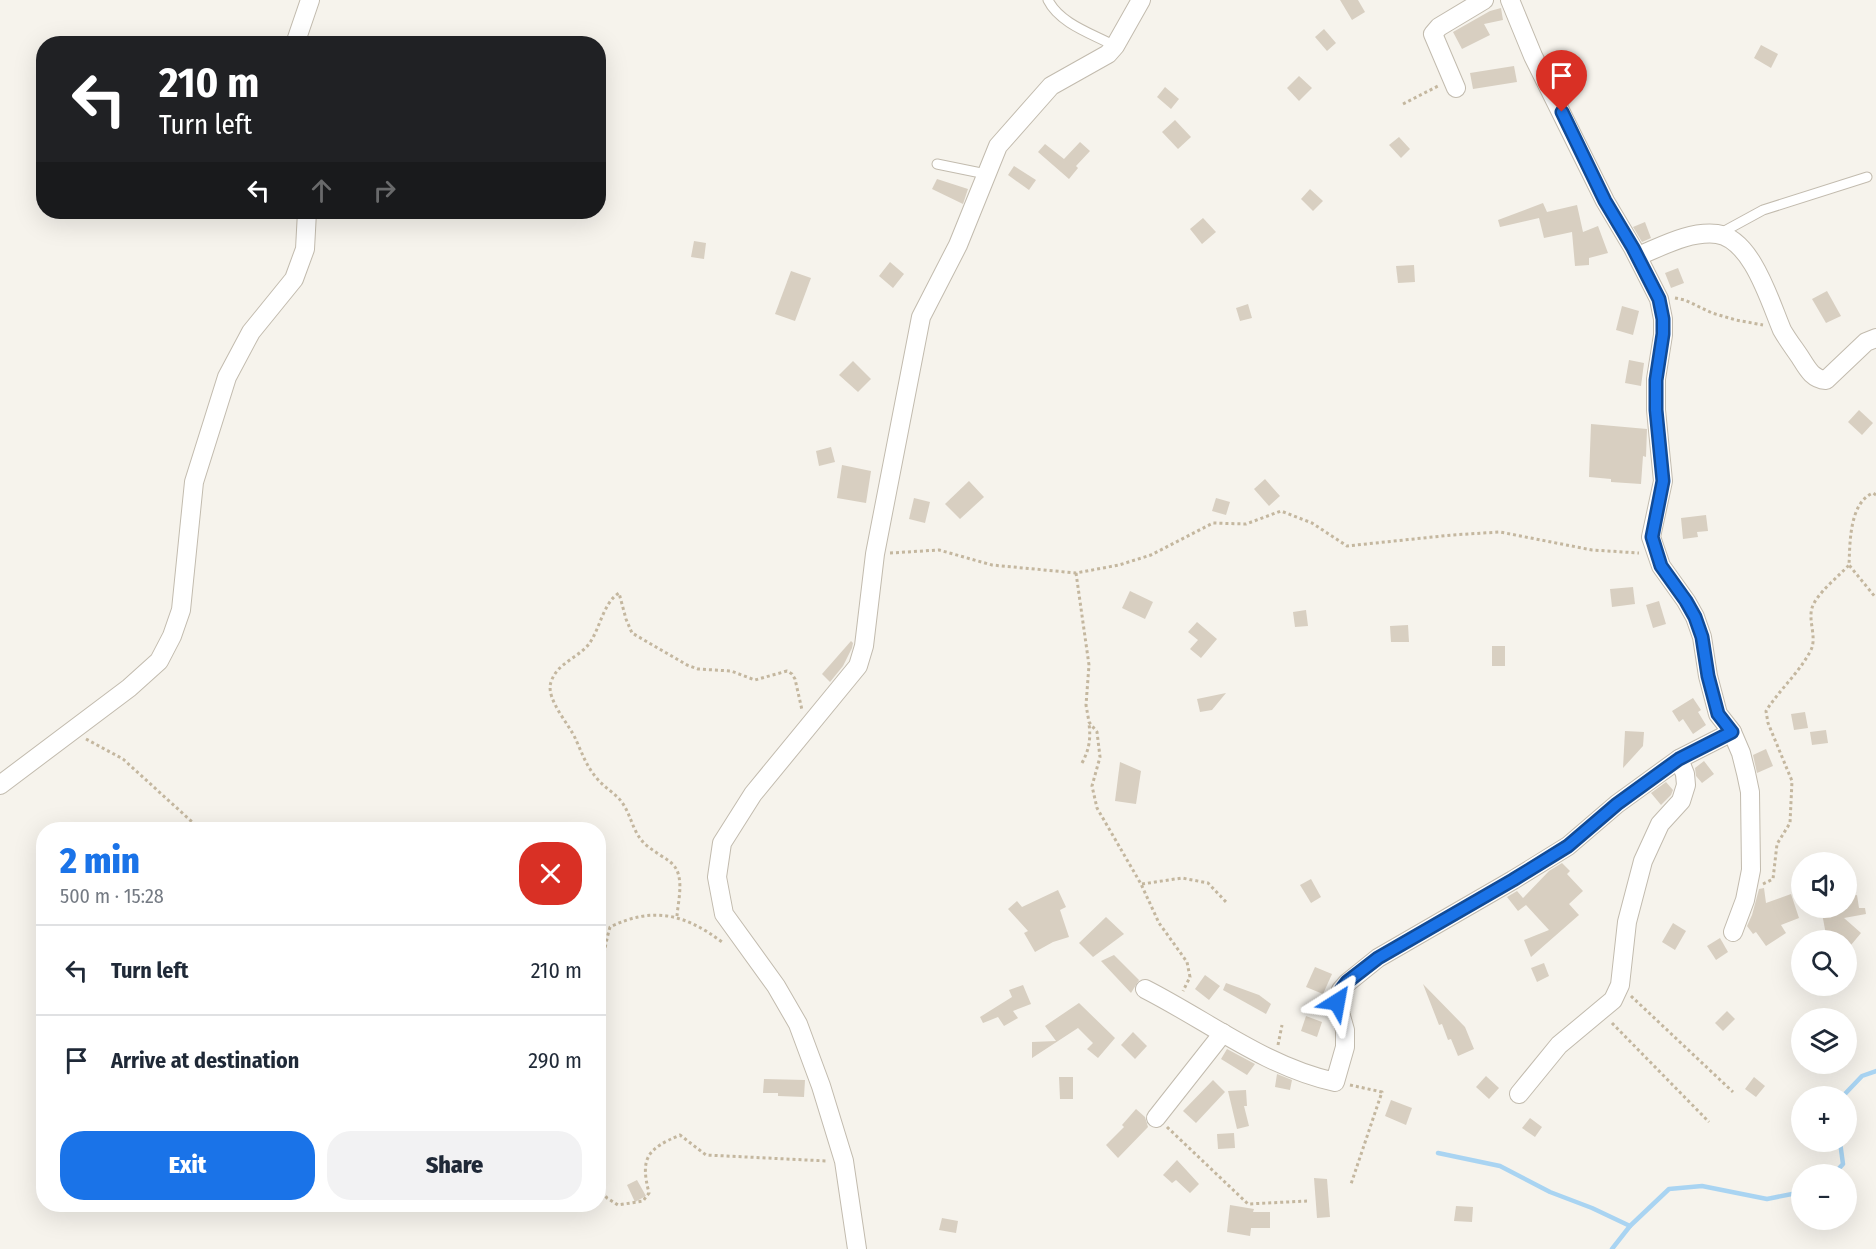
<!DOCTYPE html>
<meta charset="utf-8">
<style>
:root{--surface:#fff;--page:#f2f2f3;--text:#1f2937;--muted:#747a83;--line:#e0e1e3;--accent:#1a73e8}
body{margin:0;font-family:"Fira Sans Condensed",sans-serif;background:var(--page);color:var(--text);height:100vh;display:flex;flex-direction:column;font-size:22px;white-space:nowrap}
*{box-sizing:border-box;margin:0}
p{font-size:20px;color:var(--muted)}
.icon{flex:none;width:33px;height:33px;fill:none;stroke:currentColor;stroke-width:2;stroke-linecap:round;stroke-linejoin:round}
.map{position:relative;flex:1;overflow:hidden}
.sheet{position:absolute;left:36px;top:822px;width:570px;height:390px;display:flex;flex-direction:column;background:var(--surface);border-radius:24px;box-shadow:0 6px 24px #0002}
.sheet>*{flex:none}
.hud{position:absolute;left:36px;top:36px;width:570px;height:183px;border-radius:24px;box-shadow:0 6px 24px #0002;background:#202124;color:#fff;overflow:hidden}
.buttons{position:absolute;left:1791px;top:852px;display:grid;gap:12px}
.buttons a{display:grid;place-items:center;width:66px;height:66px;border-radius:50%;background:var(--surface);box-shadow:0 6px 24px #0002;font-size:30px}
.pin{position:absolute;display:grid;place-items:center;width:51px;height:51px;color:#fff;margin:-62px -26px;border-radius:50% 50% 50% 0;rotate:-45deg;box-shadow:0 0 6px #0007}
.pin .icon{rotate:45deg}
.me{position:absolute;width:66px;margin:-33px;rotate:34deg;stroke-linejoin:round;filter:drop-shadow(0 0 4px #0008)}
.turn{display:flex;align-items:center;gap:21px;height:126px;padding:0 24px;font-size:27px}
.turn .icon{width:78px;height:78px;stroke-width:2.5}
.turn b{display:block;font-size:42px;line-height:51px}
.lanes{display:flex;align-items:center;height:57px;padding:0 24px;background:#0003;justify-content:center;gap:30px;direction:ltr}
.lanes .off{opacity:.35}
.round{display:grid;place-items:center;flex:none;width:63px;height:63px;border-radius:24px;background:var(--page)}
.headline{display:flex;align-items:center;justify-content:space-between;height:102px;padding:0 24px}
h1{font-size:36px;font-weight:800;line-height:45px;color:var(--accent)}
.primary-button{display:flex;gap:12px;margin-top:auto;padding:12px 24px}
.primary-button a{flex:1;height:69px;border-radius:24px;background:var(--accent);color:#fff;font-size:24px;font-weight:800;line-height:69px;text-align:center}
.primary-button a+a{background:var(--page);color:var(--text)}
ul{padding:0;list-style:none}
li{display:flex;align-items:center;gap:18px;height:90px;padding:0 24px;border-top:2px solid var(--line)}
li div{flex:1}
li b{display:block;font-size:22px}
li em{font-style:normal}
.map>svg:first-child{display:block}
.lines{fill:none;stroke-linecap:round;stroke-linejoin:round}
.stream{stroke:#a9d4f2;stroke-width:4.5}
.building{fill:#d8cfc1}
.lane-casing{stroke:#c2bbae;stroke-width:11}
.street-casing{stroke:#c2bbae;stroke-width:20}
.path{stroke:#c4b79f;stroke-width:3;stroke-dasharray:3 3;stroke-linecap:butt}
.lane{stroke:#fff;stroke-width:9}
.street{stroke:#fff;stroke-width:18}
.route-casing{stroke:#114b97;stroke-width:15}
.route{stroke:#1a73e8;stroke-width:10}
</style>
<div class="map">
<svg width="1876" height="1249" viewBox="0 0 1876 1249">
<rect width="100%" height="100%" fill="#f6f3ec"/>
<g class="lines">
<g class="stream">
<path d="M 1843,1096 L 1862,1076 L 1876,1071"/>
<path d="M 1438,1153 L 1500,1166 L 1550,1192 L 1592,1208 L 1630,1226"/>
<path d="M 1834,1174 L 1843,1164 L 1840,1142"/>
<path d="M 1612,1249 L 1630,1226 L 1669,1189 L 1702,1186 L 1767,1199 L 1802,1192"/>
</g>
</g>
<g class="building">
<path d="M 1340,0 L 1358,0 L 1365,12 L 1352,20 Z"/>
<path d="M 1501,8 L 1503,20 L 1484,24 L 1490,35 L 1462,49 L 1453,32 L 1490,11 Z"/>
<path d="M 1324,29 L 1336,43 L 1327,51 L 1315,37 Z"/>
<path d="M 1761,45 L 1778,54 L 1771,68 L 1754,58 Z"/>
<path d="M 1514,66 L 1517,82 L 1473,89 L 1470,73 Z"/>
<path d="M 1299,76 L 1312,88 L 1299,101 L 1287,88 Z"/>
<path d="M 1165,87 L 1179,99 L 1171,109 L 1157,97 Z"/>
<path d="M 1175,120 L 1191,137 L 1178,149 L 1162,132 Z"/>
<path d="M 1399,137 L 1410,149 L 1401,158 L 1389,145 Z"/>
<path d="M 1080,142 L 1090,151 L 1076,166 L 1078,168 L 1069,179 L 1038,152 L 1045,144 L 1064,159 Z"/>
<path d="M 1014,166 L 1036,180 L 1029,190 L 1008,175 Z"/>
<path d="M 937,179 L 968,189 L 963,204 L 932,189 Z"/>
<path d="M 1310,189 L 1323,201 L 1313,211 L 1301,199 Z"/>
<path d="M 1543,203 L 1547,212 L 1577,205 L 1583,232 L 1598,226 L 1608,253 L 1589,258 L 1589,265 L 1575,266 L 1572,232 L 1544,238 L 1539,218 L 1500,227 L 1498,220 Z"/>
<path d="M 1203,218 L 1216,232 L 1202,244 L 1190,229 Z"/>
<path d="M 1645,222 L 1651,238 L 1642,242 L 1633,227 Z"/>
<path d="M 694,241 L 706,243 L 704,259 L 691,257 Z"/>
<path d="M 890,262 L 904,274 L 893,288 L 879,276 Z"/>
<path d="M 1414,265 L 1415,282 L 1398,283 L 1396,266 Z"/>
<path d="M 1678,268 L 1684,283 L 1671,288 L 1665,273 Z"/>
<path d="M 791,271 L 811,278 L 795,321 L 775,314 Z"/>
<path d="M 1827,291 L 1841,316 L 1826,323 L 1812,299 Z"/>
<path d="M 1248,304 L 1252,318 L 1240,321 L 1236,308 Z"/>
<path d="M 1622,306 L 1639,311 L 1633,335 L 1616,330 Z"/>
<path d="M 1629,360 L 1644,363 L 1641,386 L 1625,383 Z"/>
<path d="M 853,361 L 871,379 L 858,392 L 839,375 Z"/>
<path d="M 1859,410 L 1873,423 L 1862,435 L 1848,422 Z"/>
<path d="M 1591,424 L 1647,429 L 1646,457 L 1643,456 L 1641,484 L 1611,482 L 1611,479 L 1589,477 Z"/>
<path d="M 831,447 L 835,462 L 819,466 L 816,451 Z"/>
<path d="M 842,465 L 871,471 L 866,503 L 837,498 Z"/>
<path d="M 1265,479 L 1280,496 L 1269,506 L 1254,489 Z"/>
<path d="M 969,481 L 984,497 L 960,519 L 945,504 Z"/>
<path d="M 914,498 L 930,502 L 925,523 L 909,519 Z"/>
<path d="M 1216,498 L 1230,502 L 1226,515 L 1212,511 Z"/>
<path d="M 1706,515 L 1708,531 L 1697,532 L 1698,537 L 1683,539 L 1681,518 Z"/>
<path d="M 1633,587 L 1635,604 L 1612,607 L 1610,589 Z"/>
<path d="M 1130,591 L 1153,602 L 1145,619 L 1122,608 Z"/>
<path d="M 1659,601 L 1666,624 L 1653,628 L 1646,605 Z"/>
<path d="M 1306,610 L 1308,626 L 1295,627 L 1293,612 Z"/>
<path d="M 1197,622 L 1217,639 L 1201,658 L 1190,649 L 1198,640 L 1188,632 Z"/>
<path d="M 1408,625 L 1409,642 L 1391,642 L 1390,626 Z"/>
<path d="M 851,641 L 853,643 L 852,648 L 843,666 L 830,682 L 822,674 Z"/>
<rect x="1492" y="646" width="13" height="20"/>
<path d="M 1226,693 L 1212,710 L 1200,712 L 1197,699 Z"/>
<path d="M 1693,698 L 1701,710 L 1698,712 L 1706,725 L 1693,734 L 1683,719 L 1679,722 L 1672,711 Z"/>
<path d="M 1805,712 L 1808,728 L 1794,730 L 1791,714 Z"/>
<path d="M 1826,730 L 1828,743 L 1812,745 L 1810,732 Z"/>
<path d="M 1625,731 L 1644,732 L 1643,746 L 1623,768 Z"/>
<path d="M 1766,749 L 1773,766 L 1757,773 L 1753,755 Z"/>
<path d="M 1704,761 L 1714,774 L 1702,783 L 1696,776 L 1695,768 Z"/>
<path d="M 1120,762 L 1141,771 L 1136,804 L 1115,801 Z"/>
<path d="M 1666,782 L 1673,790 L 1671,795 L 1661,805 L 1651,793 Z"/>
<path d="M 1562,863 L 1570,871 L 1567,874 L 1583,891 L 1569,904 L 1579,915 L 1531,957 L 1524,940 L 1549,930 L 1526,905 L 1518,911 L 1507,897 L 1517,891 L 1523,898 L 1549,871 Z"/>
<path d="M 1311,879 L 1321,897 L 1311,903 L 1300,885 Z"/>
<path d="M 1764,888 L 1766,903 L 1791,894 L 1799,918 L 1781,925 L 1786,933 L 1766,946 L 1756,932 L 1753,934 L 1747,926 L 1752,915 L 1759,889 Z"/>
<path d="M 1058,890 L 1066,907 L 1060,910 L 1069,937 L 1053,942 L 1035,952 L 1024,933 L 1028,931 L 1008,909 L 1017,901 L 1022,907 Z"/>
<path d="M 1857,895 L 1859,908 L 1865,908 L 1866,914 L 1844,918 L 1861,933 L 1851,945 L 1837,933 L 1830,940 L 1827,940 L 1821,908 L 1846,908 L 1846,897 Z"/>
<path d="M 1106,917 L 1124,934 L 1093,957 L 1079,943 Z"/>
<path d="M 1673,923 L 1686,931 L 1675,950 L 1662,942 Z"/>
<path d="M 1720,938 L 1728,952 L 1716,960 L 1707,946 Z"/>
<path d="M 1114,955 L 1139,980 L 1131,993 L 1101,961 Z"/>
<path d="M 1544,963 L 1549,976 L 1537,982 L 1531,968 Z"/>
<path d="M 1315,967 L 1332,974 L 1323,994 L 1306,987 Z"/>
<path d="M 1205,975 L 1220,986 L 1209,1000 L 1195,989 Z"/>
<path d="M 1226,983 L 1259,995 L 1271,1004 L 1266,1014 L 1223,990 Z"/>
<path d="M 1423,984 L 1465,1027 L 1474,1049 L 1458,1056 L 1451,1039 L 1448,1040 L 1442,1024 L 1439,1025 Z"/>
<path d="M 1023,985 L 1031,1004 L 1013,1011 L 1018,1018 L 1004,1026 L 998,1017 L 983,1023 L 980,1017 L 1012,997 L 1009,990 Z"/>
<path d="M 1079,1003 L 1115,1038 L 1098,1058 L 1087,1049 L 1093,1043 L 1078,1028 L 1032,1058 L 1032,1042 L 1056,1041 L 1045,1026 Z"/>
<path d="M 1727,1011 L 1735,1019 L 1723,1031 L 1715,1023 Z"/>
<path d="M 1306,1016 L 1322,1022 L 1317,1037 L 1301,1031 Z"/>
<path d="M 1133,1032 L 1147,1046 L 1135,1059 L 1121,1045 Z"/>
<path d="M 1227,1049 L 1255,1064 L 1247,1075 L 1221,1059 Z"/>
<path d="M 1277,1074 L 1292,1080 L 1290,1090 L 1275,1087 Z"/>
<path d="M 1486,1076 L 1499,1088 L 1489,1099 L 1476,1087 Z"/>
<path d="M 1059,1077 L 1073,1077 L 1073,1099 L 1060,1099 Z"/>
<path d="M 1754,1077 L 1765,1086 L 1756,1097 L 1745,1089 Z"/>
<path d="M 764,1079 L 805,1080 L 804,1097 L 778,1096 L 778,1093 L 763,1093 Z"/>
<path d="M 1213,1080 L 1225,1092 L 1196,1123 L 1183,1111 Z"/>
<path d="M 1246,1090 L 1247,1106 L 1244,1106 L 1249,1126 L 1237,1129 L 1228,1091 Z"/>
<path d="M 1391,1100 L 1412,1108 L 1406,1125 L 1385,1116 Z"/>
<path d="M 1136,1109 L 1145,1117 L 1148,1127 L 1118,1158 L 1106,1145 L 1124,1127 L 1122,1125 Z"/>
<path d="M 1530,1118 L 1542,1127 L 1535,1137 L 1522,1128 Z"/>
<path d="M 1234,1133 L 1235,1148 L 1218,1149 L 1217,1134 Z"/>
<path d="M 1177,1160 L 1199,1184 L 1190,1193 L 1176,1180 L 1172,1183 L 1163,1175 Z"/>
<path d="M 1314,1178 L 1327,1179 L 1330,1217 L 1317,1218 Z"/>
<path d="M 637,1180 L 646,1196 L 635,1202 L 627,1185 Z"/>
<path d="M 1230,1205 L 1254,1209 L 1253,1212 L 1270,1212 L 1270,1228 L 1251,1228 L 1250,1236 L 1227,1232 Z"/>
<path d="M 1456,1206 L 1473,1207 L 1472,1222 L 1454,1221 Z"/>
<path d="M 942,1218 L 958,1221 L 956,1233 L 939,1230 Z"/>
</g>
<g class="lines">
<g class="lane-casing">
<g id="lane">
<path d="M 1048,0 C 1060,24 1093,34 1115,46"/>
<path d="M 937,164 L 986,174"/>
<path d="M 1719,234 L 1763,210 L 1867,177"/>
</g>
</g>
<g class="street-casing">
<g id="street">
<path d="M 1510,0 L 1533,56 L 1605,201 L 1633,248 L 1659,299 L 1663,319 L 1663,335 L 1656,379 L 1656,410 L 1663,481 L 1651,537 L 1661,566 L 1686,601 L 1695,617 L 1702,637 L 1708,676 L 1718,714 L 1732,732 L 1741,753 L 1746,773 L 1750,792 L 1751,870 L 1745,900 L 1733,932"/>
<path d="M 295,44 L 310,0"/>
<path d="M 1456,88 L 1433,34 L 1439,27 L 1484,0"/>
<path d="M 1638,256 C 1663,246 1689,231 1717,234 C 1752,239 1770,302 1782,330 C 1787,339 1794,348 1800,357 C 1807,368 1812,379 1826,380 L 1866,342 L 1876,338"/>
<path d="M 0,785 L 129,688 L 159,661 L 172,636 L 181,610 L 194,482 L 227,377 L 251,332 L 294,279 L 305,249 L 307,212"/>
<path d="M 1145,989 C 1208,1021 1266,1067 1335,1082 L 1345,1047 L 1345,1030 L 1337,1002 L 1341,990 L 1347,983 L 1378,958 L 1513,880 L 1568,846 L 1617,804 L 1679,759 L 1732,732"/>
<path d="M 1519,1094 L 1559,1045 L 1613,1000 L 1620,985 L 1627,922 L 1643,861 L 1660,824 L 1681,801 L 1686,785 L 1685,774 L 1679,759"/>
<path d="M 1156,1118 L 1223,1033"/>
<path d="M 857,1249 L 844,1161 L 821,1086 L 798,1024 L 776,986 L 724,914 L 717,877 L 722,843 L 753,794 L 858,666 L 864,646 L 875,554 L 921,317 L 958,245 L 998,146 L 1051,86 L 1108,54 L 1115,46 L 1141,0"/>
</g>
</g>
<g class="path">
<path d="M 1403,104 L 1440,85"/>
<path d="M 1675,298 L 1685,300 L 1712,313 L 1736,320 L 1763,325"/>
<path d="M 1876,495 L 1873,493 C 1849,503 1850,544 1849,565 L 1876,598"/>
<path d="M 890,553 L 939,550 L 992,565 L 1076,573 L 1119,565 L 1151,555 L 1213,523 L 1246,524 L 1281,511 L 1312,523 L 1347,546 L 1452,535 L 1500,532 L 1592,550 L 1639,553"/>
<path d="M 1076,573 L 1089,665 L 1086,705 L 1089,722 L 1097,732 L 1100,757 L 1092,786 L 1097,808 L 1141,884 L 1159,923 L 1187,962 L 1190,977 L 1183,991"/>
<path d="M 86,739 L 123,759 L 201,830"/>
<path d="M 1082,763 C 1089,750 1091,739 1089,724"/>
<path d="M 1142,884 L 1182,878 L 1208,883 L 1227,903"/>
<path d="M 1763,884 L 1773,879 L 1777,844 L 1790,823 L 1792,781 L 1768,723 L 1766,711 C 1780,689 1799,673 1811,650 C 1817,637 1808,621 1812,608 C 1816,594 1839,576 1849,565"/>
<path d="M 677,916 C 678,902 684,880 675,867 C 671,860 651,851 643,842 C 632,830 631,814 621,801 C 615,793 603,787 595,776 C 586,765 582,753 576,740 C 570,725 545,699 551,682 C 557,663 578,658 589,644 C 600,629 603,603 619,593 L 626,619 L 632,633 L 687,665 L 698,669 L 731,671 L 755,680 L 787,671 L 792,674 L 795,679 L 802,710"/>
<path d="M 1631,996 L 1733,1092"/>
<path d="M 1612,1023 L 1709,1122"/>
<path d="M 599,1025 C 599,992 601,959 610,927 C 653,906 685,914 722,942"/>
<path d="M 1278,1045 L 1282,1025"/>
<path d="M 1350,1085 L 1382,1092 L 1351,1184"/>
<path d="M 1167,1127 L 1248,1204 L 1307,1201"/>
<path d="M 598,1187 L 607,1198 L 618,1205 L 643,1201 L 649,1193 C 640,1158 647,1149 680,1135 L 706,1155 L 827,1161"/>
</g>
<use href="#lane" class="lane"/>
<use href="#street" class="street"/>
</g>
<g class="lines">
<g class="route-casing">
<path id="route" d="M 1337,1002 L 1341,990 L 1347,982 L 1378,958 L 1513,880 L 1568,846 L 1617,804 L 1679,759 L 1732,732 L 1718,714 L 1708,676 L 1702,637 L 1695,617 L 1686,601 L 1661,566 L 1652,537 L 1663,481 L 1656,410 L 1656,380 L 1663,334 L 1663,319 L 1659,299 L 1633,248 L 1605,201 L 1562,112"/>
</g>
<use href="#route" class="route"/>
</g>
</svg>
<div class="buttons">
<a><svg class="icon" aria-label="sound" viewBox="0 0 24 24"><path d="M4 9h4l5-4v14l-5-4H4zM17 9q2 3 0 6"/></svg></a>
<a><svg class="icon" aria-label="search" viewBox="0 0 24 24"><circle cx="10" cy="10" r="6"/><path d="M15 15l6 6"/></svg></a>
<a><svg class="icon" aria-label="layers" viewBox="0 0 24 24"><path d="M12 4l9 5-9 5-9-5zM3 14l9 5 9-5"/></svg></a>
<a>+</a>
<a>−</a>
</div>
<div class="pin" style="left:1562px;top:112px;background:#d93025"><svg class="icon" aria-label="arrive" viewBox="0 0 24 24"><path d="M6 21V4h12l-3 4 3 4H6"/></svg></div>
<svg class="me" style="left:1337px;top:1002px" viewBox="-20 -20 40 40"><path d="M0-17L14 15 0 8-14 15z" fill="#1a73e8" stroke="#fff" stroke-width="4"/></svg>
<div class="hud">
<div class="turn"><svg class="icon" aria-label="left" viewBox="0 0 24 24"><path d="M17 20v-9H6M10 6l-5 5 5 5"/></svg><div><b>210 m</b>Turn left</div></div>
<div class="lanes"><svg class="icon" aria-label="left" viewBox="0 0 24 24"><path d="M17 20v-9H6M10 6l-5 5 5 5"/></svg><svg class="icon off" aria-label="ahead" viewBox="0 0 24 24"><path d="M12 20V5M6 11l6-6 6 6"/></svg><svg class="icon off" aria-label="right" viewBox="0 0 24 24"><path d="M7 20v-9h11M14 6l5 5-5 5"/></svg></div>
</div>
<section class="sheet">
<div class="headline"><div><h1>2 min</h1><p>500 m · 15:28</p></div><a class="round" style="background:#d93025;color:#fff"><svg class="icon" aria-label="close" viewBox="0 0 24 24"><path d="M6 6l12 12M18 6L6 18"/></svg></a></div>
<ul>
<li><svg class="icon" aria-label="left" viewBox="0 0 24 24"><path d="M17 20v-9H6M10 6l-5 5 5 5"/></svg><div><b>Turn left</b></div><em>210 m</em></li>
<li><svg class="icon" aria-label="arrive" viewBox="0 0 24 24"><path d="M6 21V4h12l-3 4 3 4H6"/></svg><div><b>Arrive at destination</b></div><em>290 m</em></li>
</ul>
<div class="primary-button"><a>Exit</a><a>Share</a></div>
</section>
</div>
